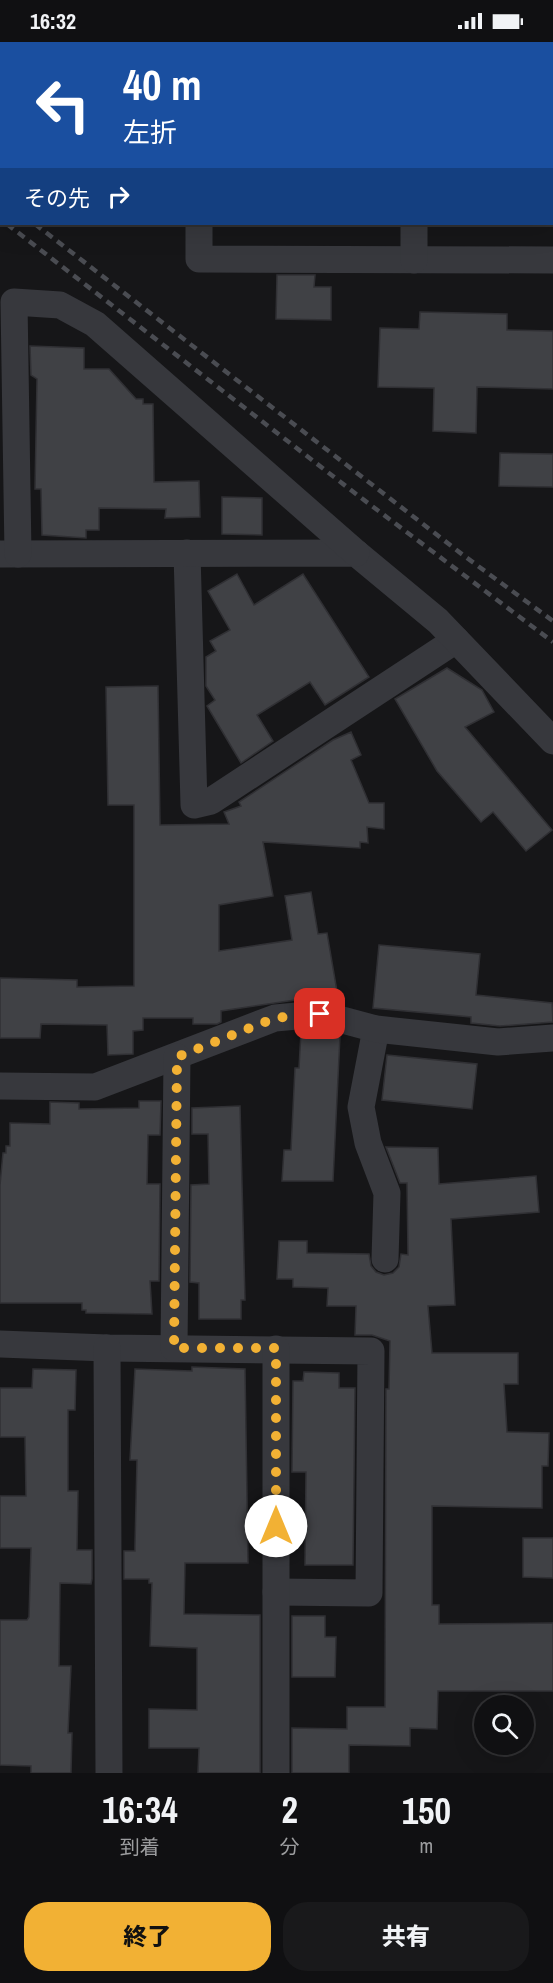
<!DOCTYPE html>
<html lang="ja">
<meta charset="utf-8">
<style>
:root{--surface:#101012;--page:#19191b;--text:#f1f3f6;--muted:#9c9d9f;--line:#303032;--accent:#f2b134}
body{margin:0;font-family:"Archivo Narrow","Noto Sans JP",sans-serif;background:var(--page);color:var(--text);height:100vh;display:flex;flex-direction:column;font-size:22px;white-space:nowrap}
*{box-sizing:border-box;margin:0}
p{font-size:20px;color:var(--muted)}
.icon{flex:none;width:33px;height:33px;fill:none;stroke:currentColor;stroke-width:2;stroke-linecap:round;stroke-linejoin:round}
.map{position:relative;height:1731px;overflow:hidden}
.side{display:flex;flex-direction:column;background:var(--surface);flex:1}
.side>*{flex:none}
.banner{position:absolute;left:0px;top:0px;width:554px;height:183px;box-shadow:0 6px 24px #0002,0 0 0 2px var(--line);background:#1a4fa0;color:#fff;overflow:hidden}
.buttons{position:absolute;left:474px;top:1653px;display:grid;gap:12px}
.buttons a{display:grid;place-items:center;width:60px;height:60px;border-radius:50%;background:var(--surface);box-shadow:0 6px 24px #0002,0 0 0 2px var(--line);font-size:30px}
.pin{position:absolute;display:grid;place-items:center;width:51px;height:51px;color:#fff;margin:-26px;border-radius:12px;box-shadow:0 3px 9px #0006}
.me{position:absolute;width:66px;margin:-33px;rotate:0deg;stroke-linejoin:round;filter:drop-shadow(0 0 4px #0008)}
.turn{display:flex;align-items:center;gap:21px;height:126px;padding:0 24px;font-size:27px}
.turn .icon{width:78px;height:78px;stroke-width:2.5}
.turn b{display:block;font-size:42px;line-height:51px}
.then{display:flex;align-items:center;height:57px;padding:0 24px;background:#0003;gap:12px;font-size:22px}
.eta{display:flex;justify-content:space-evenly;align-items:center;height:102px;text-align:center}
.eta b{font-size:36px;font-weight:800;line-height:42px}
.button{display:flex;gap:12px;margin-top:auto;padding:12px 24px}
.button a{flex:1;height:69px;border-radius:24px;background:var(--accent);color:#111;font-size:24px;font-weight:800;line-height:69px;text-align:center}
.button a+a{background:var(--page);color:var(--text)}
.status{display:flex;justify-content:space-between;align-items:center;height:42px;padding:0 30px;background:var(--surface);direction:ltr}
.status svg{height:16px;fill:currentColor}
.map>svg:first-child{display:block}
.building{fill:#404145;stroke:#303034;stroke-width:1.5}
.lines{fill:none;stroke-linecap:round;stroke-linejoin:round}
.minor{stroke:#37383d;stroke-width:27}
.rail{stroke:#4a4c52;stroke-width:4.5;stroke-dasharray:8 6;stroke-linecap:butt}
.route{stroke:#f2b134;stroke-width:10;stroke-dasharray:0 18}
</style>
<div class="status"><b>16:32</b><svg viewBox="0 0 49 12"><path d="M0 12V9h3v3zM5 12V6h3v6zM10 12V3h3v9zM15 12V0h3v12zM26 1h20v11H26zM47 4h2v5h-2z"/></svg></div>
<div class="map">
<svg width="553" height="1731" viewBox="0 0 553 1731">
<rect width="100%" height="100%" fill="#161618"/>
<g class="building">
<path d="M 277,233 L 315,233 L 314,245 L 331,245 L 331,278 L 276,277 Z"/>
<path d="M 420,270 L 507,272 L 507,288 L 553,289 L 553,347 L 477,345 L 476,391 L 433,389 L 434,346 L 378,345 L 380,286 L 419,287 Z"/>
<path d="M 30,304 L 84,306 L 84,327 L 109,327 L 136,357 L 143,357 L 143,362 L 153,362 L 154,440 L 199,439 L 200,475 L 165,476 L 166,467 L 99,466 L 99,488 L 86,488 L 86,496 L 42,493 L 41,447 L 35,447 L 37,337 L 31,333 Z"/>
<path d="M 500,411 L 553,412 L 553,445 L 499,444 Z"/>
<path d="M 222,455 L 262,456 L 262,493 L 222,492 Z"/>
<path d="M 237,532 L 254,563 L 303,532 L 369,635 L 325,663 L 310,640 L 257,673 L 273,699 L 241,721 L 207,664 L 215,658 L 206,644 L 206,615 L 216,609 L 210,599 L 230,588 L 208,549 Z"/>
<path d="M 447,626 L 482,648 L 494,670 L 465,685 L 552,788 L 526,809 L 493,770 L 481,780 L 437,729 L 395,657 Z"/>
<path d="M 158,644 L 160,783 L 229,782 L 224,770 L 241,764 L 239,760 L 333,698 L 351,690 L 361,713 L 351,718 L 369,761 L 384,761 L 384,787 L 367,785 L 368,801 L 360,800 L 360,806 L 263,800 L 273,854 L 219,863 L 219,909 L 292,898 L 285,854 L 311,850 L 318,892 L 327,891 L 339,961 L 324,957 L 302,957 L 221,969 L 221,980 L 217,982 L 193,982 L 193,976 L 143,976 L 143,988 L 133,989 L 133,1012 L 108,1013 L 107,983 L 41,982 L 40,996 L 0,996 L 0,936 L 77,938 L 77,945 L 134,944 L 134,763 L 108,763 L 106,645 Z"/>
<path d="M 379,903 L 480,912 L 476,953 L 552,961 L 553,980 L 500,984 L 471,981 L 471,975 L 373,966 Z"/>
<path d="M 319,988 L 340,994 L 333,1139 L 282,1139 L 284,1108 L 291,1108 L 295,1026 L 299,1026 L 301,990 Z"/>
<path d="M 387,1013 L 477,1022 L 472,1067 L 382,1058 Z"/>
<path d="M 139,1059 L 161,1059 L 160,1093 L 148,1093 L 147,1142 L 160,1142 L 159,1239 L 150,1239 L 152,1272 L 86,1271 L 86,1268 L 82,1268 L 82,1261 L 0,1261 L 0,1143 L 3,1111 L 6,1111 L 6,1104 L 10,1104 L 10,1081 L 50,1082 L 50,1060 L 79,1061 L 79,1067 L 139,1066 Z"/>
<path d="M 240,1064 L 245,1258 L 241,1258 L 241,1277 L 199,1277 L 199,1241 L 190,1240 L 191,1143 L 209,1142 L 208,1092 L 192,1092 L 192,1066 Z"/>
<path d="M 386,1105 L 438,1106 L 439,1142 L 536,1134 L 539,1170 L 451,1177 L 455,1263 L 428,1264 L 432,1311 L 518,1311 L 518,1342 L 504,1342 L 507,1390 L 549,1391 L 548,1424 L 542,1424 L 542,1466 L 432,1464 L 432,1563 L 439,1563 L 439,1582 L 553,1581 L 553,1649 L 438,1649 L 437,1687 L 410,1686 L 410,1704 L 349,1703 L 349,1731 L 292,1731 L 292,1686 L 347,1687 L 347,1665 L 385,1665 L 386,1347 L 389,1347 L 390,1299 L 372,1293 L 355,1293 L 356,1264 L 327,1264 L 328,1246 L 293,1245 L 293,1237 L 277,1237 L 279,1199 L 307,1199 L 307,1211 L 369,1212 L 371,1224 L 376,1230 L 384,1233 L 393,1231 L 399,1225 L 401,1212 L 408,1213 L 407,1141 L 400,1141 Z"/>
<path d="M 192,1325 L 245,1327 L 248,1521 L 185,1521 L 184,1572 L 260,1573 L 260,1731 L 198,1731 L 199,1706 L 149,1706 L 149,1667 L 197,1668 L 197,1606 L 150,1604 L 152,1541 L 149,1541 L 149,1537 L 124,1537 L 124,1509 L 135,1509 L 135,1503 L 137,1418 L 130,1418 L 135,1327 L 192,1329 Z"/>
<path d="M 33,1327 L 76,1328 L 75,1368 L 68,1368 L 68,1449 L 78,1449 L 77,1508 L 92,1508 L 92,1537 L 91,1542 L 60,1541 L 59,1624 L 71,1624 L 68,1691 L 72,1691 L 71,1731 L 31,1731 L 31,1724 L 0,1723 L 0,1578 L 27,1578 L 29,1575 L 31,1506 L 0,1506 L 0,1454 L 26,1454 L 25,1395 L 0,1395 L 0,1346 L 32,1346 Z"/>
<path d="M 304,1330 L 339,1331 L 339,1346 L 355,1346 L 353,1523 L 305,1523 L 306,1430 L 292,1430 L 293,1339 L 303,1339 Z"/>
<path d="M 523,1496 L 553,1496 L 553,1536 L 523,1535 Z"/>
<path d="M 292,1574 L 325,1574 L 325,1595 L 336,1595 L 335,1635 L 292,1635 Z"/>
</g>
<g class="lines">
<g class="minor">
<path d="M 18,2 L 19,0"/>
<path d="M 199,2 L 199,0"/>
<path d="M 414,2 L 414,0"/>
<path d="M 0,23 L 2,22"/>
<path d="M 199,182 L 199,217 L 553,218"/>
<path d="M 414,218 L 414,182"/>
<path d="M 187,511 L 194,763 L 211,759 L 456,598"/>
<path d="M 1,512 L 356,511 L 438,579 L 553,699"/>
<path d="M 18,512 L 14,260 L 60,263 L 95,282 L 356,511"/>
<path d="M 376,987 L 361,1065 L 368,1101 L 387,1151 L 385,1217"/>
<path d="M 0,1044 L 95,1045 L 275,976 L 320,972 L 376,987 L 498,1000 L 553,996"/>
<path d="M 0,1302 L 107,1306 L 371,1309 L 369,1551 L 276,1550"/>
<path d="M 107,1306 L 109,1731"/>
<path d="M 174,1306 L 177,1015"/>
<path d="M 276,1731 L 276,1307"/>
</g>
<g class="rail">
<path d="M 0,154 L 2,155"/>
<path d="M 7,182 L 356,452 L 553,600"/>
<path d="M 35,182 L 463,513 L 553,579"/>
</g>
</g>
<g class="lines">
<path class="route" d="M 276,1484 L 276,1306 L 174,1306 L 177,1015 L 275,976 L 320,972"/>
</g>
</svg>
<div class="buttons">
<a><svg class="icon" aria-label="search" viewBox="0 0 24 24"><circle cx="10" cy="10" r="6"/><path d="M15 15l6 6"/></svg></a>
</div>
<div class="pin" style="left:320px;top:972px;background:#d93025"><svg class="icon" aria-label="arrive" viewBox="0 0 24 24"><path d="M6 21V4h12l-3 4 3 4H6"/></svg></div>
<svg class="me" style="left:276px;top:1484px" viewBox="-20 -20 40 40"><circle r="19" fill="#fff"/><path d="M0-13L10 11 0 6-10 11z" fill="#f2b134"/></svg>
<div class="banner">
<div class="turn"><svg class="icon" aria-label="left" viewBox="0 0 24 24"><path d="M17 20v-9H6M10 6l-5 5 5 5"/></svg><div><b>40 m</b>左折</div></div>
<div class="then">その先<svg class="icon" aria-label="right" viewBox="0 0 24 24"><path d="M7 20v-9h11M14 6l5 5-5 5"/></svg></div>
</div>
</div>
<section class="side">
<div class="eta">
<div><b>16:34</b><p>到着</p></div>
<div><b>2</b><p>分</p></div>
<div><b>150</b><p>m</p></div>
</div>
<div class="button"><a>終了</a><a>共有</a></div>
</section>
